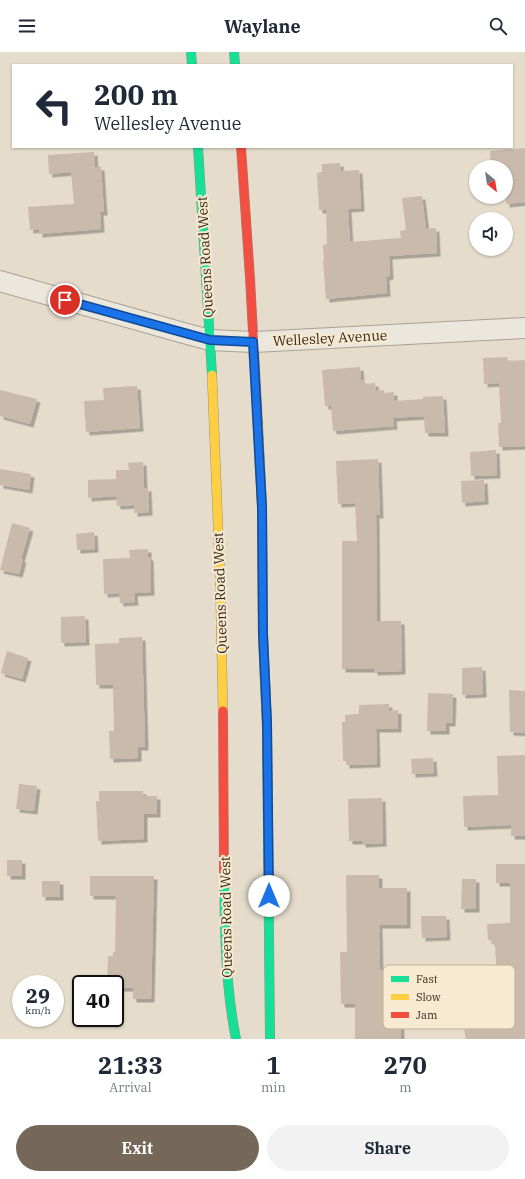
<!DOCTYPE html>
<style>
:root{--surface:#fff;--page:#f2f2f3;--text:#1f2937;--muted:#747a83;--accent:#756859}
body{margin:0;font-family:"IBM Plex Serif",serif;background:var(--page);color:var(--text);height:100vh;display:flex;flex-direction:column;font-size:15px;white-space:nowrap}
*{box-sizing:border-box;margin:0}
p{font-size:13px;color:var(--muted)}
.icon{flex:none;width:22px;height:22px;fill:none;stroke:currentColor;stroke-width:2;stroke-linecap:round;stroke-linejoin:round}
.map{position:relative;height:987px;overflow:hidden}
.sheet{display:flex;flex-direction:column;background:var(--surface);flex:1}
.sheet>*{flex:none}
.top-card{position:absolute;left:12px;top:12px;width:501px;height:84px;border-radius:0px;box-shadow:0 1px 3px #0004;background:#fff;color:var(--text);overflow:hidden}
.needle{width:26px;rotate:150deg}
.controls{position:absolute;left:469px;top:108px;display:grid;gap:8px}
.controls a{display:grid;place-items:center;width:44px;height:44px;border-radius:50%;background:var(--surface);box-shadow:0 1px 3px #0004;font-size:20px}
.speed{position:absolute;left:12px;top:923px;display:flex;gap:8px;font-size:20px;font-weight:700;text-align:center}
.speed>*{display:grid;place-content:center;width:52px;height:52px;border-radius:50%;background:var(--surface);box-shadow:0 1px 3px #0004;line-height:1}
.speed small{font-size:10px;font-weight:400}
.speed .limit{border:2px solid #111;border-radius:6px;background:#fff;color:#111}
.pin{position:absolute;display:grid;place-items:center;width:34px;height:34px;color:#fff;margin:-17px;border:2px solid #fff;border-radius:50%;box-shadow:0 1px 4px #0007}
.me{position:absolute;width:44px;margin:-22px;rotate:0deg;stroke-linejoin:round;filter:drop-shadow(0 0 3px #0008)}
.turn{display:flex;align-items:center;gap:14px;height:84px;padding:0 16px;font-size:18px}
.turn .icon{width:52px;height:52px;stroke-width:2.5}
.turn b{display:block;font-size:28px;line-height:34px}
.eta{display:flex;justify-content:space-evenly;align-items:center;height:68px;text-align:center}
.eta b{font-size:24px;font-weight:800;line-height:28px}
.action{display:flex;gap:8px;margin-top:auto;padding:8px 16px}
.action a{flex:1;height:46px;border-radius:24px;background:var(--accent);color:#fff;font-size:16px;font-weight:800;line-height:46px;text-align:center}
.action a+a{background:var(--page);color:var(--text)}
header{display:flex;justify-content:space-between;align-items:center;height:52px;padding:0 16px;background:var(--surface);font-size:18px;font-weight:800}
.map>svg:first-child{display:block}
.building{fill:#c9baac;filter:url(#shadow)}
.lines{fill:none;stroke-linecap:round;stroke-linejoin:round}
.street-casing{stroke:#aaa194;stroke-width:22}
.fast-casing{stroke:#999084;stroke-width:10}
.slow-casing{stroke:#999084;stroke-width:10}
.jam-casing{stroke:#999084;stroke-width:10}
.street{stroke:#ece7dd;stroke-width:20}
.fast{stroke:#16e098;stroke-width:9}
.slow{stroke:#ffcf43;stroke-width:9}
.jam{stroke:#f24e42;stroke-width:9}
.route-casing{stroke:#114b97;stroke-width:10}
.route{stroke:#1a73e8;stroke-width:7}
.labels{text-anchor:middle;stroke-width:4;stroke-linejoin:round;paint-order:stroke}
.street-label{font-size:14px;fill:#38291c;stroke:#f7ead0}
.key{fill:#f7ead0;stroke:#beb09a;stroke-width:1}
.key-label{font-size:11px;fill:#38291c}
</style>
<header><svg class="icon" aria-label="menu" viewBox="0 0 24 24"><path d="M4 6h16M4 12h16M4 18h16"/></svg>Waylane<svg class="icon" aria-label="search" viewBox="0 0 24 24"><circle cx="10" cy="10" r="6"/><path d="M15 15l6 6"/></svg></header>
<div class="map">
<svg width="525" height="987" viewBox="0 0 525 987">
<defs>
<filter id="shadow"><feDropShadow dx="3.5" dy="3.5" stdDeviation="0" flood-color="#0004"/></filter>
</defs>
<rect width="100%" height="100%" fill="#e5dccb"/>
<g class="building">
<path d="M 525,96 L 525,150 L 506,152 L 506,115 L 491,115 L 490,99 Z"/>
<path d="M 94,100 L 95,115 L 101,115 L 104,160 L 100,160 L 101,177 L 39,182 L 39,177 L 30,178 L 28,155 L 74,152 L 71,120 L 49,122 L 48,103 Z"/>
<path d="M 340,111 L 341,119 L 359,118 L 361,156 L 348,157 L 350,190 L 401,186 L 400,179 L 406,178 L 402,146 L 422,144 L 426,177 L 436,176 L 437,201 L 389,204 L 390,224 L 386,225 L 387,241 L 326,247 L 323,208 L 324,208 L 323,193 L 327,192 L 326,158 L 319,158 L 317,121 L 322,120 L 322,112 Z"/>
<path d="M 507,305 L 508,309 L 525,308 L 525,394 L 499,395 L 498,371 L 501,371 L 499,331 L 484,332 L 483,306 Z"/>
<path d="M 360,315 L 361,328 L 364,328 L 365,332 L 375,331 L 376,339 L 384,338 L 384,341 L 394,340 L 394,349 L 423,347 L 423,345 L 443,344 L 445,381 L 425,381 L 424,364 L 393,366 L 394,374 L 333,379 L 331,354 L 325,354 L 322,318 Z"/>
<path d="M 137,334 L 140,376 L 86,380 L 84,349 L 104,348 L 103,336 Z"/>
<path d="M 0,338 L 37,347 L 30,372 L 0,364 Z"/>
<path d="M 496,398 L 497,423 L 471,424 L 470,400 Z"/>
<path d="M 378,407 L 380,463 L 376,463 L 377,569 L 401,569 L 402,619 L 374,620 L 374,617 L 342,617 L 342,489 L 357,489 L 355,451 L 338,452 L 336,409 Z"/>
<path d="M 143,410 L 144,436 L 148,436 L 149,460 L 134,461 L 134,453 L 117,454 L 116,444 L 88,446 L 88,428 L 116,427 L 116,418 L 129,418 L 128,411 Z"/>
<path d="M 0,417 L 31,422 L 29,438 L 0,433 Z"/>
<path d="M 484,428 L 485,449 L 462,451 L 461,429 Z"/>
<path d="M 12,471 L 30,476 L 21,507 L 23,507 L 19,522 L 0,518 Z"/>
<path d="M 94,480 L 95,497 L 77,498 L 76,482 Z"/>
<path d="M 148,497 L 148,505 L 150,505 L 151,540 L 134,541 L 135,550 L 120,551 L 119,541 L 104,542 L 103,507 L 130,506 L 129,498 Z"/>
<path d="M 85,564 L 86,590 L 61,591 L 61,565 Z"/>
<path d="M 142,585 L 145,695 L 138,695 L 138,706 L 110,707 L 109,679 L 114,679 L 113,633 L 96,633 L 95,592 L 119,591 L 119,586 Z"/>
<path d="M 7,599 L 28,606 L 22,627 L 1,621 Z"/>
<path d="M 482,615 L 483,642 L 462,643 L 462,616 Z"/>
<path d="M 509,638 L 525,639 L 525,681 L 510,680 Z"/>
<path d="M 428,641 L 453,642 L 452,671 L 446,671 L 446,679 L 427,679 Z"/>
<path d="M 389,652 L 389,659 L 398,658 L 398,677 L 376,677 L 377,712 L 346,713 L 346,709 L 343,709 L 342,670 L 345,670 L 345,663 L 359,662 L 359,653 Z"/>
<path d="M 525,703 L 525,784 L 511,784 L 511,773 L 464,775 L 463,744 L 498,743 L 497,704 Z"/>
<path d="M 433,706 L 434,721 L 412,722 L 411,707 Z"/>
<path d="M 19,732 L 37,734 L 34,759 L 16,757 Z"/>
<path d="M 99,739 L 143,739 L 143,744 L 157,744 L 157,762 L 144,762 L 144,787 L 98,789 L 96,749 L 99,749 Z"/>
<path d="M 382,746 L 383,791 L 362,792 L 362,789 L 349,789 L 348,747 Z"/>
<rect x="7" y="808" width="15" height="16"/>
<path d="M 496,812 L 525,812 L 525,987 L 466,987 L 463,971 L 504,961 L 498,932 L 497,932 L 495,891 L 491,891 L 491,888 L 488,888 L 487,872 L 510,871 L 510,831 L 496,831 Z"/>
<path d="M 346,823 L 379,823 L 379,836 L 407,836 L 407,873 L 379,873 L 380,918 L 383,918 L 383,928 L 421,927 L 422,951 L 400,951 L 401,987 L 355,987 L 355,952 L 341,952 L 340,900 L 347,900 Z"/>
<path d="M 90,824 L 154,824 L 151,947 L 133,947 L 133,936 L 115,936 L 115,932 L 107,932 L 108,904 L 113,904 L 113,900 L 115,900 L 116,844 L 90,844 Z"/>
<path d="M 462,827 L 476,827 L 476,857 L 461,857 Z"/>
<rect x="42" y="829" width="18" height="16"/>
<path d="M 421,864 L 446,864 L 447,885 L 422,886 Z"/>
</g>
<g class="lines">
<g class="street-casing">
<path id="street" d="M 0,229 L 187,282 L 210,288 L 253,290 L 525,276"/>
</g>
<g class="fast-casing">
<g id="fast">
<path d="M 191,0 L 192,13"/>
<path d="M 234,0 L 235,13"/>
<path d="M 198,95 L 212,323"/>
<path d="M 267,676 L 270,987"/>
<path d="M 224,821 C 225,877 225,932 236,987"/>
</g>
</g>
<g class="slow-casing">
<g id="slow">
<path d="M 212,323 L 220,523 L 223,659"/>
<path d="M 258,373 L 262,455 L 263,582 L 267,676"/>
</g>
</g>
<g class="jam-casing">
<g id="jam">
<path d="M 241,95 L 250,226 L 258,373"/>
<path d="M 223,659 L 224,821"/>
</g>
</g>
<use href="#street" class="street"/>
<use href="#fast" class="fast"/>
<use href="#slow" class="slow"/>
<use href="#jam" class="jam"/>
</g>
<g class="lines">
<g class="route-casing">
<path id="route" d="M 65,248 L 210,288 L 253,290 L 262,455 L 263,582 L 267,670 L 269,844"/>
</g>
<use href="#route" class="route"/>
</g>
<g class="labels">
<g class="street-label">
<text transform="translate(205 205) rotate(-93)" y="5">Queens Road West</text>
<text transform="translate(330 286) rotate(-3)" y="5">Wellesley Avenue</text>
<text transform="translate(220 541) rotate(-92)" y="5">Queens Road West</text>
<text transform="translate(226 865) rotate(-91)" y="5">Queens Road West</text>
</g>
</g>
<rect x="383" y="913" width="132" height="64" rx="6" class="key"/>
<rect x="391" y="924" width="18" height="6" fill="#16e098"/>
<rect x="391" y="942" width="18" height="6" fill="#ffcf43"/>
<rect x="391" y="960" width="18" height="6" fill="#f24e42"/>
<g class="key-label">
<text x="416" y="931">Fast</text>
<text x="416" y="949">Slow</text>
<text x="416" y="967">Jam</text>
</g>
</svg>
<div class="controls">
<a><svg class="needle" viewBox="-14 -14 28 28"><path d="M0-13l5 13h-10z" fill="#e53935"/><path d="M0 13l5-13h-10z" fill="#747a83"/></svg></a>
<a><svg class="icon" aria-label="sound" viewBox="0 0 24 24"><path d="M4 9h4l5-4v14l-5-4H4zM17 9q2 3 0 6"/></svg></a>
</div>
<div class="speed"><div>29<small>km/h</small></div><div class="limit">40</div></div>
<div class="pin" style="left:65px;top:248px;background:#d93025"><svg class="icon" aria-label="arrive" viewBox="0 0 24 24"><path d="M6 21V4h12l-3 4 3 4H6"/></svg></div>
<svg class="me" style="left:269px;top:844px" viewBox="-20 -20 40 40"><circle r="19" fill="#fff"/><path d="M0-13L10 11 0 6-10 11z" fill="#1a73e8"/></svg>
<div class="top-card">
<div class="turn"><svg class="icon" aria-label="left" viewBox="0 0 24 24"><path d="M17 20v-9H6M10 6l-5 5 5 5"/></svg><div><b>200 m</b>Wellesley Avenue</div></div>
</div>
</div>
<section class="sheet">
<div class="eta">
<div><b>21:33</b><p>Arrival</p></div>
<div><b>1</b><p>min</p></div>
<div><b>270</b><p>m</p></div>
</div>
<div class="action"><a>Exit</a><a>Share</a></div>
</section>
